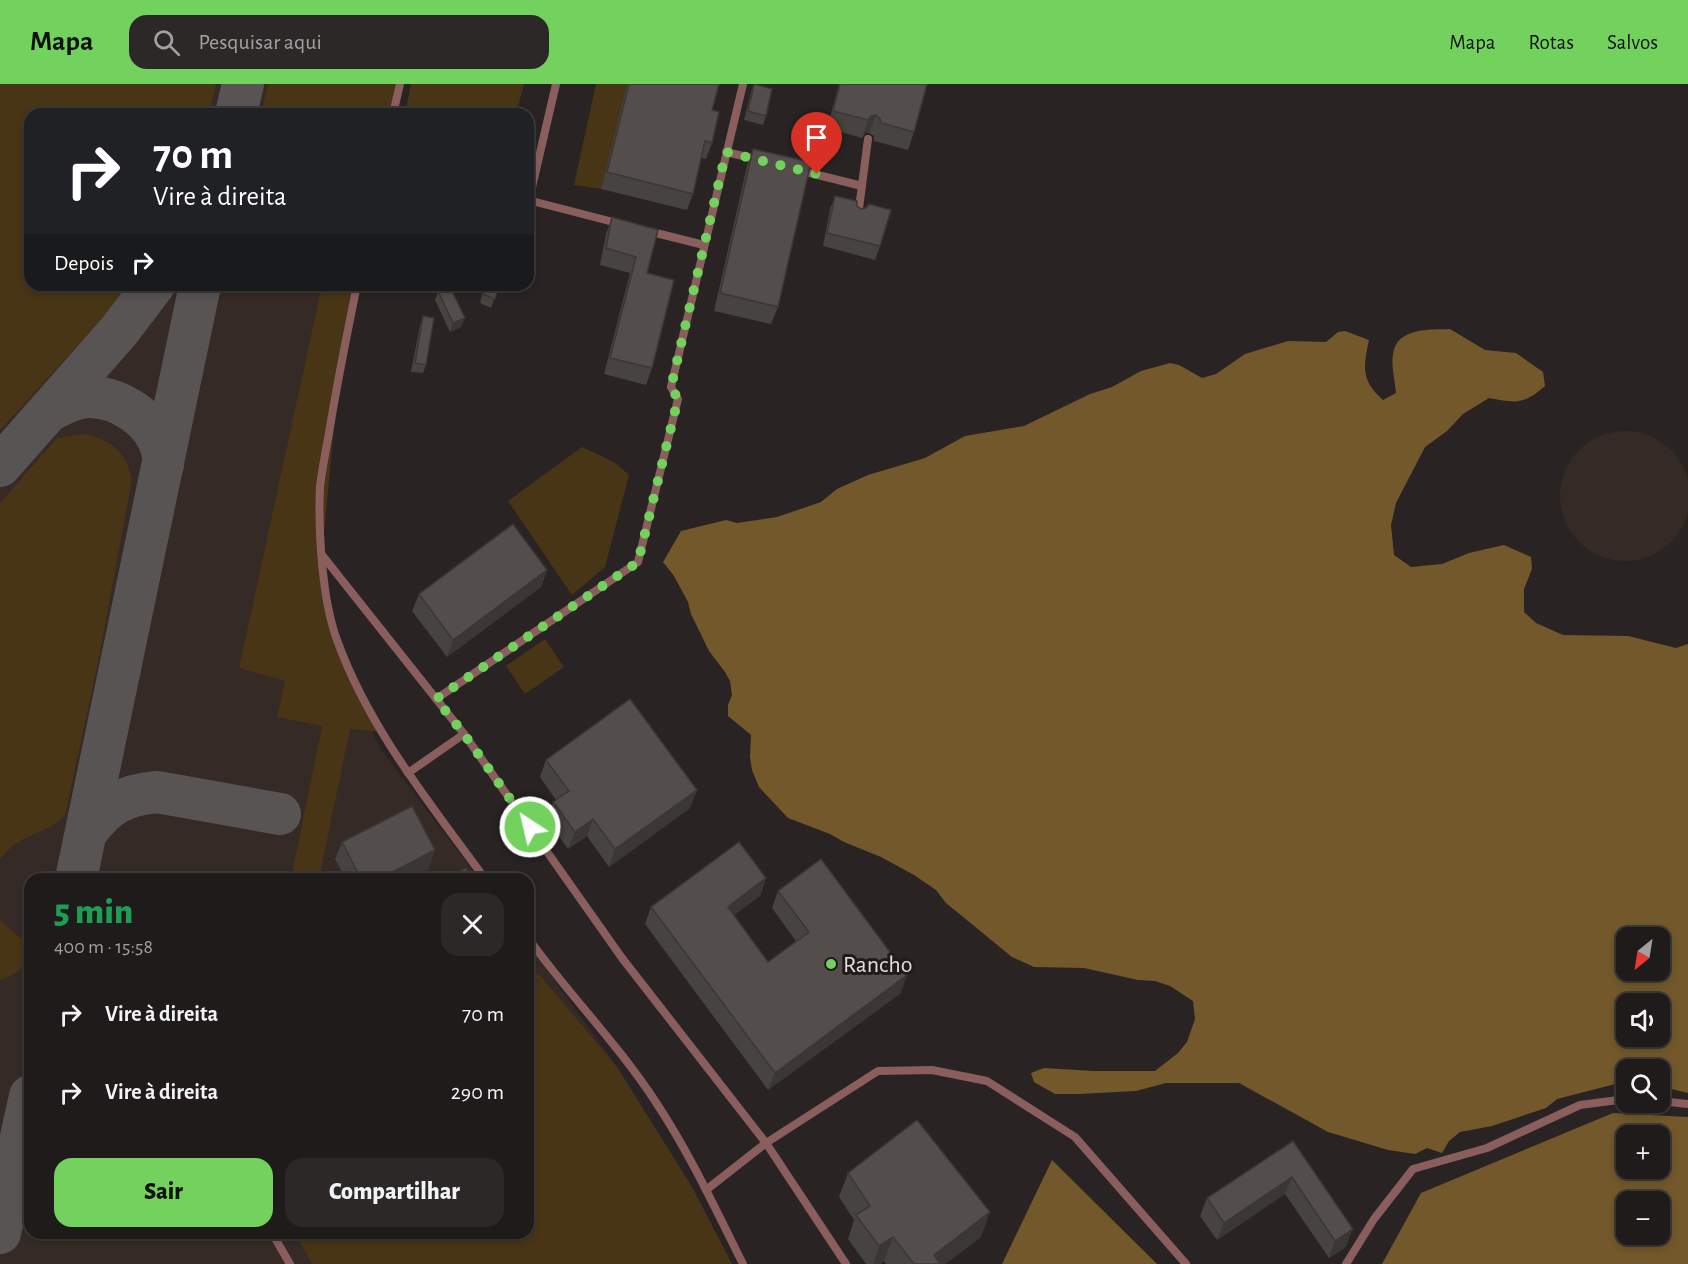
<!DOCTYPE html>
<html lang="pt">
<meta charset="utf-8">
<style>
:root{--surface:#1f1b1a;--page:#2c2827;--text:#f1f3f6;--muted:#a1a1a2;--line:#3c3939;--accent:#72d25d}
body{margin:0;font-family:"Alegreya Sans",sans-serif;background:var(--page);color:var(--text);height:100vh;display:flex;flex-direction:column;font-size:22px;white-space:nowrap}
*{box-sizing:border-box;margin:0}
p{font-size:20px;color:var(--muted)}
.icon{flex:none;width:33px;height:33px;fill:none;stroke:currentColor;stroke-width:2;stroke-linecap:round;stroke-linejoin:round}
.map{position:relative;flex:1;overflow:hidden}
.side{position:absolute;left:24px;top:789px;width:510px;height:366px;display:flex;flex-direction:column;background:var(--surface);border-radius:18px;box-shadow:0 3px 9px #0003,0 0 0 2px var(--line)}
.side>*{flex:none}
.guide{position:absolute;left:24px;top:24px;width:510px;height:183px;border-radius:18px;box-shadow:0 3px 9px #0003,0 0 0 2px var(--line);background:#202124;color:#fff;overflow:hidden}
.needle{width:39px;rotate:210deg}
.tools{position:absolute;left:1616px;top:843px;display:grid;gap:12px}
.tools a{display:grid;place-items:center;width:54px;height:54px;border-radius:12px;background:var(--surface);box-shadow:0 3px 9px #0003,0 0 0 2px var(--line);font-size:30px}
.pin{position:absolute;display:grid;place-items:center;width:51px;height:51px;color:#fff;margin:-62px -26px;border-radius:50% 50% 50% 0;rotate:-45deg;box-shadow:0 0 6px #0007}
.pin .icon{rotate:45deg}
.me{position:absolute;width:66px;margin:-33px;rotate:325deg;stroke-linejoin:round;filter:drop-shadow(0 0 4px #0008)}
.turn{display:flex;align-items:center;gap:21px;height:126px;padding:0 30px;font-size:27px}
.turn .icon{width:78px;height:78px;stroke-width:2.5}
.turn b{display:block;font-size:42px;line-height:51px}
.then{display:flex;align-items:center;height:57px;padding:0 30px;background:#0003;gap:12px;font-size:22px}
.round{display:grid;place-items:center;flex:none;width:63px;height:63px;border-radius:18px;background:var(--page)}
.headline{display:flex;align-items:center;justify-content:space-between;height:102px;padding:0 30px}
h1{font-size:36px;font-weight:800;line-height:45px;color:#1e9e55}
.action{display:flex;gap:12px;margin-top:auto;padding:12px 30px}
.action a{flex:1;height:69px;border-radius:18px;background:var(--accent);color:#111;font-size:24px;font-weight:800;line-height:69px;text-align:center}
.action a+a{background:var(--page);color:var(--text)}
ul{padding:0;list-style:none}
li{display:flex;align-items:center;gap:18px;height:78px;padding:0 30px}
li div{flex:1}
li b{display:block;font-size:22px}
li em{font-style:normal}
header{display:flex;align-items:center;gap:36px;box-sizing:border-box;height:84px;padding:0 30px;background:var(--accent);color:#111}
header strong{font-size:28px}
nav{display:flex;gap:33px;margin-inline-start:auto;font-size:21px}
.search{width:420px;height:54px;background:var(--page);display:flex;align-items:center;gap:15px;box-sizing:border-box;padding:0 21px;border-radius:18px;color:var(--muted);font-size:22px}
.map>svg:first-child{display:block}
.built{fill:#352a26}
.green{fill:#473515}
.forest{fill:#72582a;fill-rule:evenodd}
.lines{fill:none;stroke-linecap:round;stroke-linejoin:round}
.taxiway{stroke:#585453;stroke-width:42}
.service{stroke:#8b5e5e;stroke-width:8}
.wall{fill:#474340}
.shaded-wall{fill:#3a3734}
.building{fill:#534e4b;stroke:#3a3734;stroke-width:1.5}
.route{stroke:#72d25d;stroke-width:10;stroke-dasharray:0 18}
.poi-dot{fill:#72d25d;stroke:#201b19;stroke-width:2}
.labels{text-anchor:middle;stroke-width:6;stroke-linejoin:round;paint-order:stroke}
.poi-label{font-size:24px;fill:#e1dddc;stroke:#201b19;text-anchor:start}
</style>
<header>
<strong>Mapa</strong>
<div class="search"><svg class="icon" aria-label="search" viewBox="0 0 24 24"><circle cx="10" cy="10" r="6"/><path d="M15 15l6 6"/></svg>Pesquisar aqui</div>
<nav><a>Mapa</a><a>Rotas</a><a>Salvos</a></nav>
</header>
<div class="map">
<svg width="1688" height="1180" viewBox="0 0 1688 1180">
<rect width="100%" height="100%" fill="#292423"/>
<g class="built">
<path d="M 0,0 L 388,0 L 383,30 L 30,30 L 30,201 L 351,201 L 311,434 L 332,574 L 382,667 L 479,795 L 30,795 L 30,1149 L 528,1149 L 528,860 L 617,983 L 692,1103 L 732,1180 L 0,1180 Z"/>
<circle cx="1625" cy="412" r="65"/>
</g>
<g class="green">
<path d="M 0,0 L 216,0 L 209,30 L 30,30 L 30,201 L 128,201 L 101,236 L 0,346 Z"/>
<path d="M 268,0 L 396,0 L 389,30 L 261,30 Z"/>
<path d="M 411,0 L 524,0 L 516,30 L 405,30 Z"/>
<path d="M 596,0 L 627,0 L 601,105 L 574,101 Z"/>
<path d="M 322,201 L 356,201 L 338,300 L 322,472 L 336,555 L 382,648 L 350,645 L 319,795 L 291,795 L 322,642 L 277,633 L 285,597 L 239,584 Z"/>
<path d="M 86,350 C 113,358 126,367 132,395 L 98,579 L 65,731 C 43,754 20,747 0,776 L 0,419 L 57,354 Z"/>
<path d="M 582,363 L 614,378 L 629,391 L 605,483 L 572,511 L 508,417 Z"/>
<path d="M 545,555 L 564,583 L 525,610 L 506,582 Z"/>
<path d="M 0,836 L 28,861 C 30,880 17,891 0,896 Z"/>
<path d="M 538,889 L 617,983 L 692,1103 L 732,1180 L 312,1180 L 295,1149 L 528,1149 L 528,898 Z"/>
</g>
<g class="forest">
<path d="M 1450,245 L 1485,266 L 1516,269 L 1543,288 L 1545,302 C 1523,321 1517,319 1489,314 L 1463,330 L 1447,347 L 1425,363 L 1396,419 L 1391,441 L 1394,471 L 1411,483 L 1442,480 L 1469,469 L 1504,461 L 1531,473 L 1532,485 L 1524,505 L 1524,528 L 1536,539 L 1563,551 L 1628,552 L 1676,564 L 1688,560 L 1688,1009 L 1659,1002 L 1659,986 L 1626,986 L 1626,999 L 1619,999 L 1557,1015 L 1546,1024 L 1492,1042 L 1460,1048 L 1449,1057 L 1442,1069 L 1427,1064 L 1415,1070 L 1388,1066 L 1328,1048 L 1239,999 L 1166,999 L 1136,1007 L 1078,1010 L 1055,1010 L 1034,998 L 1031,989 L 1044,984 L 1093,987 L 1155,987 L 1178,969 L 1187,958 L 1195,935 L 1193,917 L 1170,902 L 1155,897 L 1138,896 L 1084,884 L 1034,883 L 1012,873 L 946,819 L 936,806 L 914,791 L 881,773 L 844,758 L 830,750 L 788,734 L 759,703 L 752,686 L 750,673 L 751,651 L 728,632 L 728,621 L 732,611 L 730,597 L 725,588 L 709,567 L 691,530 L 688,518 L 674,492 L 663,478 L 681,447 L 726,436 L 737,439 L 777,433 L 821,418 L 837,405 L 868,391 L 925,374 L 965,352 L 1024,342 L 1090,310 L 1112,303 L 1141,287 L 1170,279 L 1179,281 L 1202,294 L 1216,290 L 1245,270 L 1288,257 L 1326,258 L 1338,248 L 1345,247 L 1369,256 C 1363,283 1361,297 1383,316 L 1396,309 C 1395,297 1391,282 1393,270 C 1397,243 1430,246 1450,245 ZM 1626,854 L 1659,854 L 1659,886 L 1626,886 ZM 1626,920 L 1659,920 L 1659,952 L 1626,952 Z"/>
<path d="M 1613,1029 L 1688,1033 L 1688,1180 L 1382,1180 L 1421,1109 ZM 1626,1052 L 1659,1052 L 1659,1084 L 1626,1084 ZM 1626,1118 L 1659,1118 L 1659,1150 L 1626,1150 Z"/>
<path d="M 1052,1076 L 1157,1180 L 1002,1180 Z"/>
</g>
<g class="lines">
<g class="taxiway">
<path d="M 236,30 L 243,0"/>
<path d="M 51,326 C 62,320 74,314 87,313 C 118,312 155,335 162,367 C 163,371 163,376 163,381"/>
<path d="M 0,382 L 119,247 L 154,201"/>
<path d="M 87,748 C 106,721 124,711 157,708 L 280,730"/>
<path d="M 76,795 L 200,201"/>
<path d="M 0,1149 L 30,1012"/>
</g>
<g class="service">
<path d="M 393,30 L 400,0"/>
<path d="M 726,68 L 760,76"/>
<path d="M 798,86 L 862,102"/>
<path d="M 528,116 L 621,140"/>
<path d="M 529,116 L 556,0"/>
<path d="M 858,132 L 868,55"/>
<path d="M 648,147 L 704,161"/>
<path d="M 357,201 C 347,250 337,299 329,349 C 326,366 322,385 320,403 C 318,445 322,516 337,556 C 369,645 430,719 485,795"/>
<path d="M 322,471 L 464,650 L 408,689"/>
<path d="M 436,615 L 638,478 L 678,315 L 671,303 L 743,0"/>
<path d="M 464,650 L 622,874 L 766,1059 L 846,1180"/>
<path d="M 528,854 C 569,911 619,961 657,1020 C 690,1070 716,1126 743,1180"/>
<path d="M 1659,1017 L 1688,1020"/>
<path d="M 706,1106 L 766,1059 L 878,987 L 932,986 L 987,997 L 1075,1053 L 1186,1180"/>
<path d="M 272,1149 L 290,1180"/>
<path d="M 1346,1180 L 1374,1135 L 1413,1085 L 1487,1064 L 1580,1021 L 1626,1015"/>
</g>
</g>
<g class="wall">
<path d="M 627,0 L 719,0 L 712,26 L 712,59 L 706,75 L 701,74 L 693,110 L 687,126 L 601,105 Z"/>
<path d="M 754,0 L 766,32 L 763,41 L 744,36 L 751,8 Z"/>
<path d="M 839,0 L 927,0 L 914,48 L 908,66 L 874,57 L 874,52 L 869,49 L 865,49 L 862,54 L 827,44 Z"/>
<path d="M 753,65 L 778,223 L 771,240 L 714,227 L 747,82 Z"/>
<path d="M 835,112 L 880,162 L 875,176 L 823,162 L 830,125 Z"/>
<path d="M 612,133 L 647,189 L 652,284 L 646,301 L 604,290 L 630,189 L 600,181 L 606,150 Z"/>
<path d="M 484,201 L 499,201 L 491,224 L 480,219 Z"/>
<path d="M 438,207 L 461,243 L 450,248 L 435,216 Z"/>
<path d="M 423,232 L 426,281 L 423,289 L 411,288 L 420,241 Z"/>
<path d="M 547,486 L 541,503 L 447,573 L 412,527 L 419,510 Z"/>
<path d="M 546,676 L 690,724 L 609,783 L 587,752 L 568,765 L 547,736 L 553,718 L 556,716 L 540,693 Z"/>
<path d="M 342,758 L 429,784 L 407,795 L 346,795 L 335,775 Z"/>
<path d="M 766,794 L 760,812 L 734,831 L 768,878 L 796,857 L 772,824 L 778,807 L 901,909 L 768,1006 L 645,840 L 651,823 Z"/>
<path d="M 1293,1057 L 1346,1163 L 1329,1174 L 1285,1110 L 1217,1156 L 1200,1132 L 1207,1114 Z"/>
<path d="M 848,1089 L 981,1153 L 945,1180 L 886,1180 L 884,1177 L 880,1180 L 866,1180 L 848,1155 L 854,1136 L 839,1113 Z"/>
</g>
<g class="shaded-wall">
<path d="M 876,31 L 869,49 L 865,49 L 862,54 L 868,36 L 871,32 Z"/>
<path d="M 465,234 L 461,243 L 450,248 L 453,239 Z"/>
<path d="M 547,486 L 541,503 L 447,573 L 453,556 Z"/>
<path d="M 697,706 L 690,724 L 609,783 L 615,765 Z"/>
<path d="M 593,735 L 587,752 L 568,765 L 575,748 Z"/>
<path d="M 435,766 L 429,784 L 407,795 L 379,795 Z"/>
<path d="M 766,794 L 760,812 L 721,840 L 728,823 Z"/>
<path d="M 907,891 L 901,909 L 768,1006 L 775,989 Z"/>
<path d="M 1292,1093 L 1285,1110 L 1217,1156 L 1224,1139 Z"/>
<path d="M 990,1128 L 981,1153 L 945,1180 L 931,1180 L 934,1171 Z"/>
<path d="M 1353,1145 L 1346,1163 L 1329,1174 L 1335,1157 Z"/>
<path d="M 893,1153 L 884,1177 L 880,1180 L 873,1180 L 879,1162 Z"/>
</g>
<g class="building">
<path d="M 629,0 L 719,0 L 712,26 L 719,28 L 712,59 L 705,57 L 693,110 L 607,88 Z"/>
<path d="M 754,0 L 772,5 L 766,32 L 748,27 Z"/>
<path d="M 840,0 L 927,0 L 914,48 L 881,39 L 880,35 L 876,31 L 871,32 L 868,36 L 833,27 Z"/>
<path d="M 753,65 L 811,78 L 778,223 L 720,209 Z"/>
<path d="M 835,112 L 857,117 L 857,122 L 861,125 L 866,124 L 869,120 L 891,126 L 880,162 L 827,149 Z"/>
<path d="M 612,133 L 658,146 L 647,189 L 674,196 L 652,284 L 610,274 L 636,173 L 606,164 Z"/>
<path d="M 528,164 L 532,165 L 528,176 Z"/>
<path d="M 449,201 L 465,234 L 453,239 L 438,207 Z"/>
<path d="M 485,201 L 499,201 L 495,215 L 483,210 Z"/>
<path d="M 423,232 L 434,234 L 426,281 L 415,279 Z"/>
<path d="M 513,440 L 547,486 L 453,556 L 419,510 Z"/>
<path d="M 630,615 L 697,706 L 615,765 L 593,735 L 575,748 L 553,718 L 569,707 L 546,676 Z"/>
<path d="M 412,722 L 435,766 L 379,795 L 361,795 L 342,758 Z"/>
<path d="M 739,758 L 766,794 L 728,823 L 768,878 L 809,848 L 778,807 L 821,775 L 907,891 L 775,989 L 651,823 Z"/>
<path d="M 466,784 L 471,795 L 444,795 Z"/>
<path d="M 917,1036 L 990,1128 L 934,1171 L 940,1180 L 914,1180 L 893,1153 L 879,1162 L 856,1131 L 870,1122 L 848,1089 Z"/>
<path d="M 1293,1057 L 1353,1145 L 1335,1157 L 1292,1093 L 1224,1139 L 1207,1114 Z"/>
</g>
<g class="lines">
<path class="route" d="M 530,743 L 464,650 L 436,615 L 638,478 L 678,315 L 671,303 L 726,68 L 817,90"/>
</g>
<circle class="poi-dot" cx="831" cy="880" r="6"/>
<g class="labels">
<g class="poi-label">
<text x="843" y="888">Rancho</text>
</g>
</g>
</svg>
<div class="tools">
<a><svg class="needle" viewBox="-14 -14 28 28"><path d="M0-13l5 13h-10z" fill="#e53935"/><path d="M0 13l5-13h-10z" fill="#a1a1a2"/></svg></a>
<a><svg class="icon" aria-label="sound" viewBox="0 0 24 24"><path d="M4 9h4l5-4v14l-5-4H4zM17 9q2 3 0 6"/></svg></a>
<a><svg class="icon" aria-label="search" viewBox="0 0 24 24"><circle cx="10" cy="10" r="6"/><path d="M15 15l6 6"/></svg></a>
<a>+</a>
<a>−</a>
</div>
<div class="pin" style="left:817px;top:90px;background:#d93025"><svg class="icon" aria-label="arrive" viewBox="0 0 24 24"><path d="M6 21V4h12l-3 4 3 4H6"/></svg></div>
<svg class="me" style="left:530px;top:743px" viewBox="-20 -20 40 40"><circle r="17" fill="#72d25d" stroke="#fff" stroke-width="3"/><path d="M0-11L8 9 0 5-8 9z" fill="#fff"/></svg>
<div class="guide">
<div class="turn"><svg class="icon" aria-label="right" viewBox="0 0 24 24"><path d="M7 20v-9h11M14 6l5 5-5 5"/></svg><div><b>70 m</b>Vire à direita</div></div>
<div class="then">Depois<svg class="icon" aria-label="right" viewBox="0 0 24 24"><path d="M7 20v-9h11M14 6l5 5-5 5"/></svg></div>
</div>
<section class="side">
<div class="headline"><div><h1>5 min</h1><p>400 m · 15:58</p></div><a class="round"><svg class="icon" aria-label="close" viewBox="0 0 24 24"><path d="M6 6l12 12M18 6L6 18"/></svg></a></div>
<ul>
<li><svg class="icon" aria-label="right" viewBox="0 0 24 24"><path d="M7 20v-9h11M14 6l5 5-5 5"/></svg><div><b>Vire à direita</b></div><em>70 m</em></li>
<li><svg class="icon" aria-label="right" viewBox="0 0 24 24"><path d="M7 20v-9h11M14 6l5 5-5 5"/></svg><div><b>Vire à direita</b></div><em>290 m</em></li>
</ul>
<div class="action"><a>Sair</a><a>Compartilhar</a></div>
</section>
</div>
